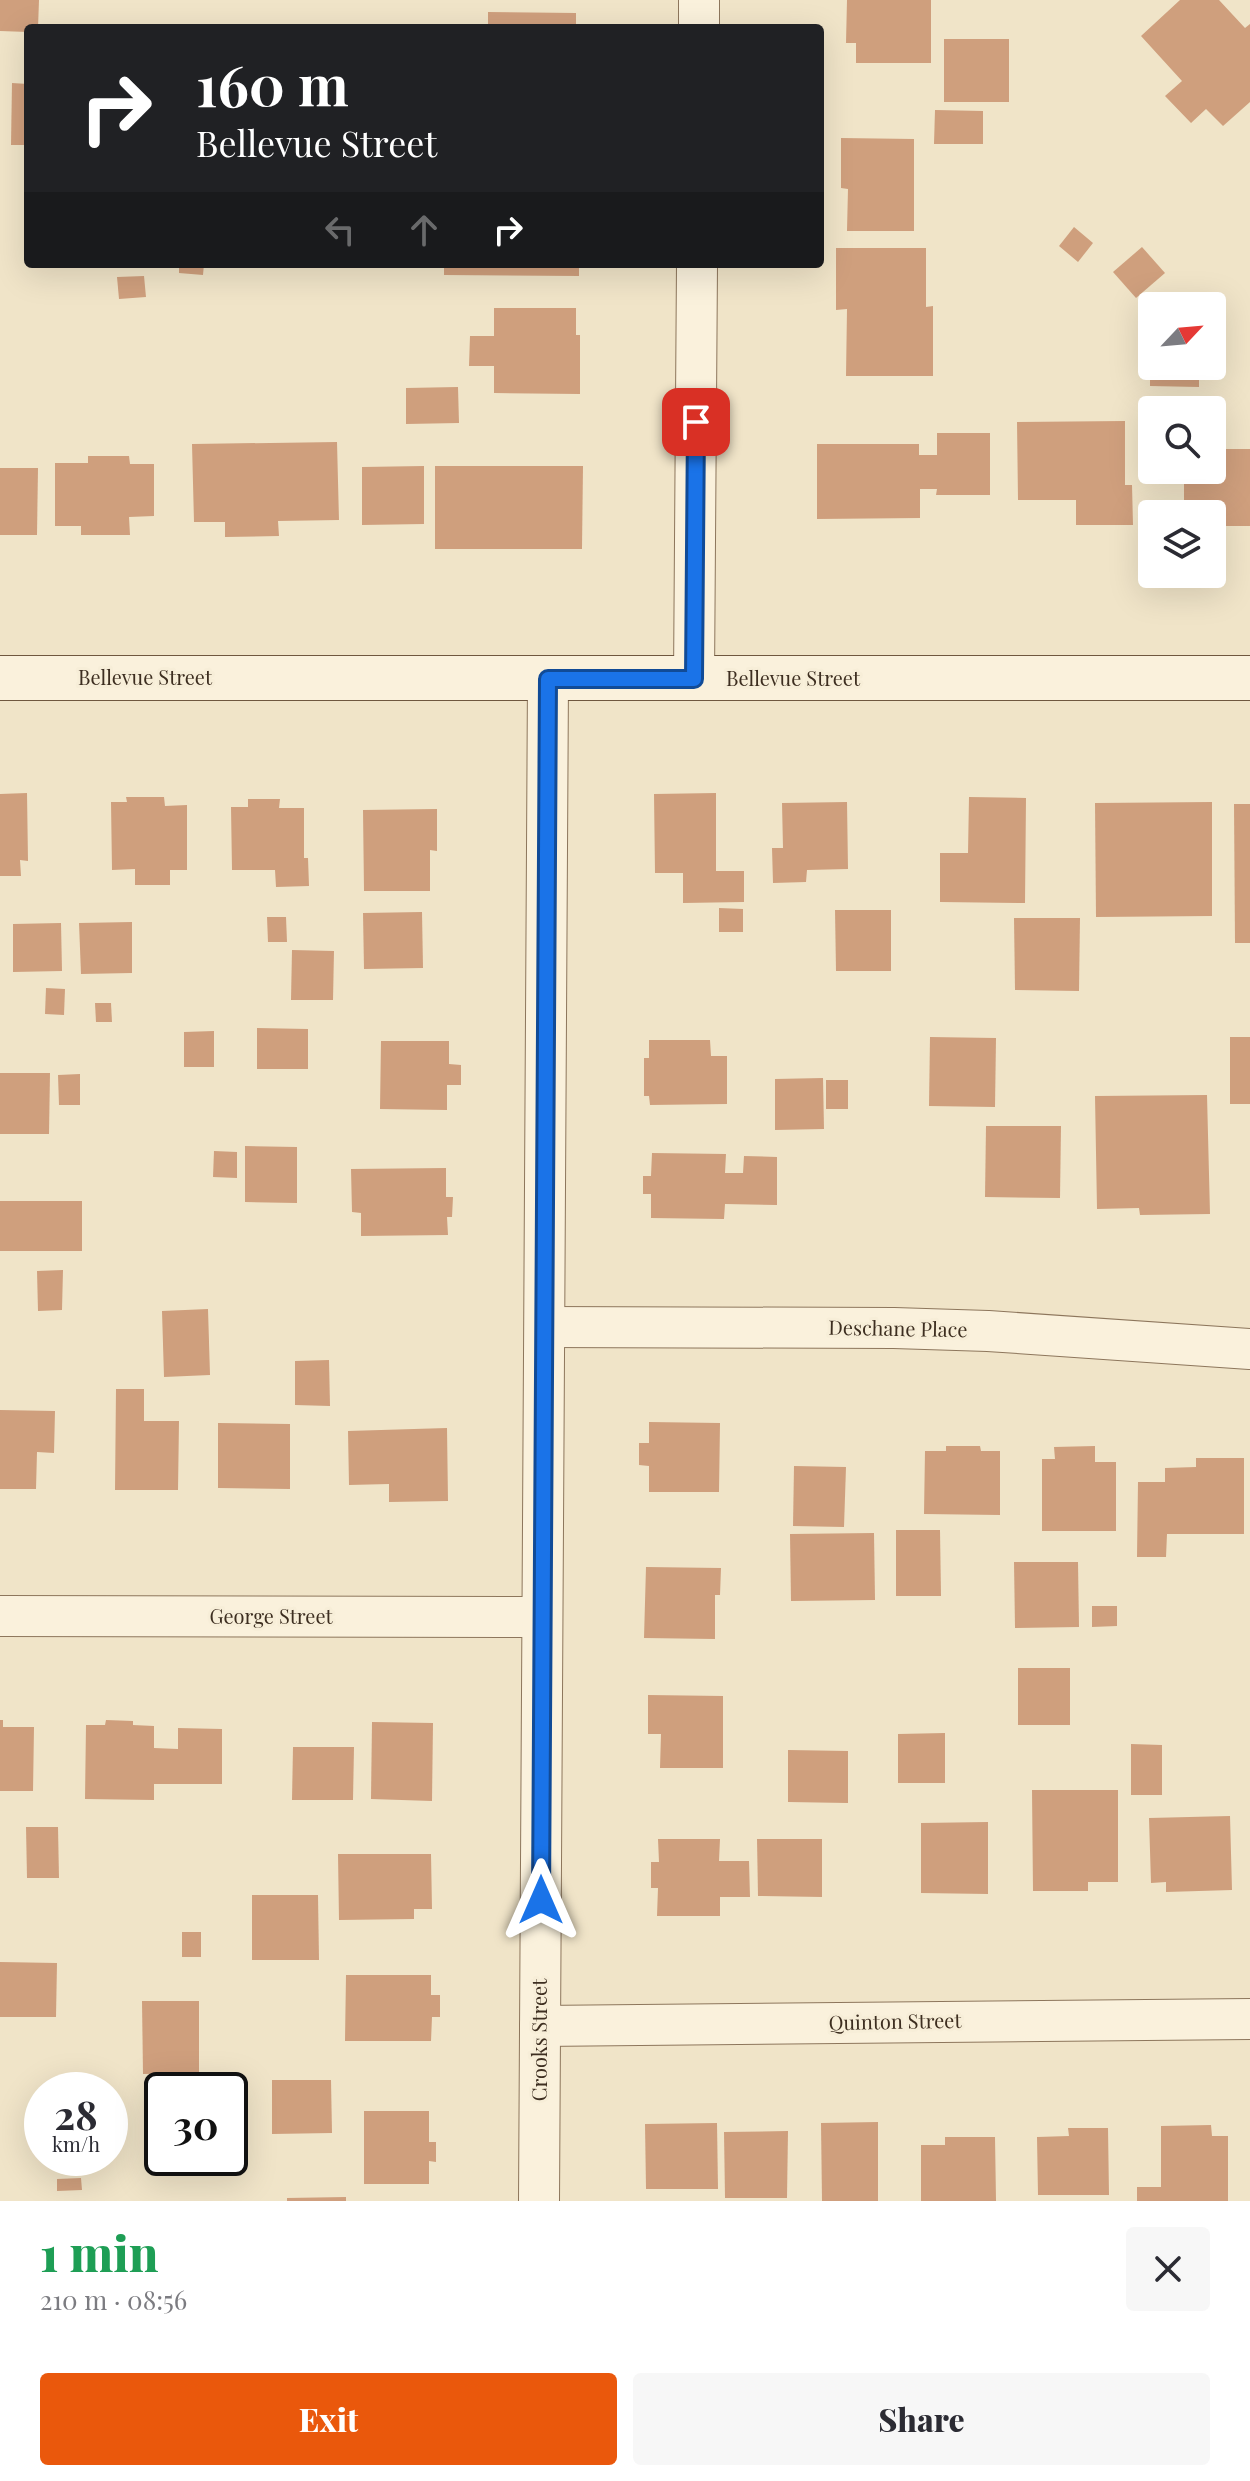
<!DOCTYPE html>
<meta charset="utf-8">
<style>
:root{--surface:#fff;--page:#f7f7f7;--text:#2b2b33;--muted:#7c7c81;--accent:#ea580c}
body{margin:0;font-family:"Playfair Display",serif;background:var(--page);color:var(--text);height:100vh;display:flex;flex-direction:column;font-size:30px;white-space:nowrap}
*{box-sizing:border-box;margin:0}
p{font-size:26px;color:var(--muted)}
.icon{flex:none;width:44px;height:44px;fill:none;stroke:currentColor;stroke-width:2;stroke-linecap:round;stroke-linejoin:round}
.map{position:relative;height:2201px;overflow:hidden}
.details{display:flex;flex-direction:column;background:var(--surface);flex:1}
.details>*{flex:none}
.top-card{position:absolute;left:24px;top:24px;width:800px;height:244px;border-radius:8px;box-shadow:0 8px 32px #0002;background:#202124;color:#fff;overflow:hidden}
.needle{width:52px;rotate:64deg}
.fabs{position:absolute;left:1138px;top:292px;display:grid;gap:16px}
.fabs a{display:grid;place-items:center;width:88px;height:88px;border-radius:8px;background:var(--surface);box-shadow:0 8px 32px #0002;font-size:40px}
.speed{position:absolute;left:24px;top:2072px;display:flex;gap:16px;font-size:40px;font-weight:700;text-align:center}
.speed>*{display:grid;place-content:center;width:104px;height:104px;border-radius:50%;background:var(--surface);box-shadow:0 8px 32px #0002;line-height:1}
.speed small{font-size:20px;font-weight:400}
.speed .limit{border:4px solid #111;border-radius:12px;background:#fff;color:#111}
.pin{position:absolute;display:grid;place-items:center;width:68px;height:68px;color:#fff;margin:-34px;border-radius:16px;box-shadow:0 4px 12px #0006}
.me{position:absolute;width:88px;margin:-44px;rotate:0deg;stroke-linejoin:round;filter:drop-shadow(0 0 6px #0008)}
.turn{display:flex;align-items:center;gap:28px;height:168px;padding:0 40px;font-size:36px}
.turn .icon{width:104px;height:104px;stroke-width:2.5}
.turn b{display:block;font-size:56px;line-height:68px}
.lanes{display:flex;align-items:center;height:76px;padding:0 40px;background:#0003;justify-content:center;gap:40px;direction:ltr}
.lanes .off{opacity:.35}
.round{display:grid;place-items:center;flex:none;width:84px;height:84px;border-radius:8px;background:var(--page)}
.head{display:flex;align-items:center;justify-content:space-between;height:136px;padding:0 40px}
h1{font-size:48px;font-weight:800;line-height:60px;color:#1e9e55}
.action{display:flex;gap:16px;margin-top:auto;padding:16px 40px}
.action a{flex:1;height:92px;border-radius:8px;background:var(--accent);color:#fff;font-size:32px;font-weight:800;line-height:92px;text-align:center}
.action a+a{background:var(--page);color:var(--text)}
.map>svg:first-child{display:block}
.building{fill:#cf9f7d}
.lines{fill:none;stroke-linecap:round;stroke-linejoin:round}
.street-casing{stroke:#8d765c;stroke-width:42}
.secondary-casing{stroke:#6f573f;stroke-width:46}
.street{stroke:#faf1dc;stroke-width:40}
.secondary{stroke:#faf1dc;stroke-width:44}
.route-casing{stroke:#114b97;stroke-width:20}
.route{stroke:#1a73e8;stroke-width:14}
.labels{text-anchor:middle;stroke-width:6;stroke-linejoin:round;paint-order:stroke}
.street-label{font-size:20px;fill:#3d2e20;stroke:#f7eed8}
</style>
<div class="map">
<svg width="1250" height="2201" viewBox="0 0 1250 2201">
<rect width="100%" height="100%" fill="#f0e4c8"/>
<g class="building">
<path d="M 0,0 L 39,0 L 38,28 L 28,28 L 28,32 L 0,31 Z"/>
<path d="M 847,0 L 931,0 L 931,63 L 856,63 L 856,43 L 846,43 Z"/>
<path d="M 1180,0 L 1219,0 L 1245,28 L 1250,24 L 1250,102 L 1223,126 L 1206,109 L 1191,123 L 1165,96 L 1182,81 L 1141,36 Z"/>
<path d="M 488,12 L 576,13 L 576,28 L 488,28 Z"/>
<rect x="944" y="39" width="65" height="63"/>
<path d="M 12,83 L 28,84 L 28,145 L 11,145 Z"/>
<path d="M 935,110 L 983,111 L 983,144 L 934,144 Z"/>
<path d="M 841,138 L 914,139 L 914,231 L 847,231 L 848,189 L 841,188 Z"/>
<path d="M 1074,227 L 1093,243 L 1078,262 L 1059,246 Z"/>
<path d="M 1142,247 L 1165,273 L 1136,298 L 1113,272 Z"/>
<path d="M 836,248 L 926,248 L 926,307 L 933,306 L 933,376 L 846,376 L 847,309 L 836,310 Z"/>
<path d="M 179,264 L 204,264 L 203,275 L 179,273 Z"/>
<path d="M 444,264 L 579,264 L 579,276 L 444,275 Z"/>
<path d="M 144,276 L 146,297 L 119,299 L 117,277 Z"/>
<path d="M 494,308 L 576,308 L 576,335 L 580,335 L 580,394 L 494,393 L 494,366 L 469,366 L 470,336 L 494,336 Z"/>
<path d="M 1150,366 L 1199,366 L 1199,387 L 1150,386 Z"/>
<path d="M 458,387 L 459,423 L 406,424 L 406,388 Z"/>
<path d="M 1125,421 L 1125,485 L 1132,485 L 1133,525 L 1076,525 L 1076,500 L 1018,500 L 1017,422 Z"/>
<path d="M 937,433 L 990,433 L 990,495 L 936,495 L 937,489 L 920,489 L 920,518 L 817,519 L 817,444 L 919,444 L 919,455 L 937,455 Z"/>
<path d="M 337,442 L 339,520 L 278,521 L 279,536 L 225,537 L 225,522 L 194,522 L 192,444 Z"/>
<path d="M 1212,449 L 1250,449 L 1250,526 L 1212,526 L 1212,514 L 1184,514 L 1184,470 L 1212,470 Z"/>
<path d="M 88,456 L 129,456 L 130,464 L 154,464 L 154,516 L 129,517 L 130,535 L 81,535 L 81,526 L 55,526 L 55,463 L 88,463 Z"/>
<path d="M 424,466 L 424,524 L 362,525 L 362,467 Z"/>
<path d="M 435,466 L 583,466 L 582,549 L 435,549 Z"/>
<path d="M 0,468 L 38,468 L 37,535 L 0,535 Z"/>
<path d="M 27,793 L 28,861 L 20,860 L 21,876 L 0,876 L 0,794 Z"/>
<path d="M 716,793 L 716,871 L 744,871 L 744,902 L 683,903 L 683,873 L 655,873 L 654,794 Z"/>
<path d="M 126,797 L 164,797 L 165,806 L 187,805 L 187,870 L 170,870 L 170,885 L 135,885 L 135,869 L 112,870 L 111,802 L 127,802 Z"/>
<path d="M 969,797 L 1026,798 L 1025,903 L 940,902 L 940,853 L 968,853 Z"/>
<path d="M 248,799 L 280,799 L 279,808 L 304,808 L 304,858 L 308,858 L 309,886 L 276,887 L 275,870 L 232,870 L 231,807 L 248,807 Z"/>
<path d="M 847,802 L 848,869 L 807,870 L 806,882 L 773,883 L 772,848 L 783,848 L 782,803 Z"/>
<path d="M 1212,802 L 1212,916 L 1096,917 L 1095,803 Z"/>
<path d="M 1234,804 L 1250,804 L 1250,943 L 1235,943 Z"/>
<path d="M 437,809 L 437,851 L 430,850 L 430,891 L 364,891 L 363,810 Z"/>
<path d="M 719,908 L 743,909 L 743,932 L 719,932 Z"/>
<path d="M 835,910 L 891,910 L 891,971 L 836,971 Z"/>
<path d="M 422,912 L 423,968 L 364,969 L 363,913 Z"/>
<path d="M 267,917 L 286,917 L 287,942 L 268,942 Z"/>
<path d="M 1014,918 L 1080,918 L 1079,991 L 1015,990 Z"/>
<path d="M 132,922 L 132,973 L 81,974 L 79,923 Z"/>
<path d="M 61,923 L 62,971 L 13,972 L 13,924 Z"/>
<path d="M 292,950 L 334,951 L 333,1000 L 291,1000 Z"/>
<path d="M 46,988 L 65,989 L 64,1015 L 45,1014 Z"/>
<path d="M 95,1003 L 111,1003 L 112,1022 L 96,1022 Z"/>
<path d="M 257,1028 L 308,1029 L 308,1069 L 257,1069 Z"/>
<path d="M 214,1031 L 214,1067 L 184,1067 L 184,1032 Z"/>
<path d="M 930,1037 L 996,1038 L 995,1107 L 929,1106 Z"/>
<rect x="1230" y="1037" width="20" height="67"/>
<path d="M 649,1040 L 710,1040 L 711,1056 L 727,1056 L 727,1104 L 650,1105 L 649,1096 L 644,1096 L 644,1058 L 649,1058 Z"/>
<path d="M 381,1041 L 449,1041 L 449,1064 L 461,1065 L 461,1085 L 447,1085 L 447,1110 L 380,1109 Z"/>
<path d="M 0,1073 L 50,1073 L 49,1134 L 0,1134 Z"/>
<path d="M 80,1074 L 80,1105 L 59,1105 L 58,1075 Z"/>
<path d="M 823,1078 L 824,1129 L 775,1130 L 775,1079 Z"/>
<rect x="826" y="1080" width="22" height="29"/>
<path d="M 1207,1095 L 1210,1214 L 1140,1215 L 1139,1208 L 1097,1209 L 1095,1096 Z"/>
<path d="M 986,1126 L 1061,1126 L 1060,1198 L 985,1197 Z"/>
<path d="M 245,1146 L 297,1147 L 297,1203 L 245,1202 Z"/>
<path d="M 214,1151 L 237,1152 L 237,1178 L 213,1177 Z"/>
<path d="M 652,1153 L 726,1154 L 725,1173 L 743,1173 L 744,1156 L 777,1157 L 777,1205 L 725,1204 L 724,1219 L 651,1218 L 651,1194 L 643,1194 L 643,1176 L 651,1176 Z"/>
<path d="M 446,1168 L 446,1197 L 453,1197 L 452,1217 L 447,1217 L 448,1235 L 361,1236 L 361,1213 L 352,1212 L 351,1169 Z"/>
<rect x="0" y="1201" width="82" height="50"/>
<path d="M 63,1270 L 62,1310 L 38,1311 L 37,1271 Z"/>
<path d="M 208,1309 L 210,1375 L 164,1377 L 162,1311 Z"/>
<path d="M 329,1360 L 330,1406 L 295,1405 L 295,1361 Z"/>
<path d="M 116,1389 L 144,1389 L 144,1421 L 179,1421 L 178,1490 L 115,1490 Z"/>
<path d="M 0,1410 L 55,1411 L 54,1453 L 37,1452 L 36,1489 L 0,1489 Z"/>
<path d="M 649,1422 L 720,1423 L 719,1492 L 649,1492 L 649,1466 L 639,1465 L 639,1443 L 649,1443 Z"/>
<path d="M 218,1423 L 290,1424 L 290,1489 L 218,1488 Z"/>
<path d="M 447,1428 L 448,1501 L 389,1502 L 389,1484 L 349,1485 L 348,1431 Z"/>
<path d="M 946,1446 L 980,1446 L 981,1451 L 1000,1451 L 1000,1515 L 924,1514 L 925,1451 L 946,1451 Z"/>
<path d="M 1095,1446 L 1095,1462 L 1116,1462 L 1116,1531 L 1042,1531 L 1042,1459 L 1055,1459 L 1054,1447 Z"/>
<path d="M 1196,1458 L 1244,1458 L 1244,1534 L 1167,1534 L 1166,1557 L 1137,1557 L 1138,1482 L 1165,1482 L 1165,1468 L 1196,1467 Z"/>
<path d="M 794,1466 L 846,1467 L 844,1527 L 793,1526 Z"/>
<path d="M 896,1530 L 940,1530 L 941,1596 L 896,1596 Z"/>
<path d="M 874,1533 L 875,1600 L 791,1601 L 790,1534 Z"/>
<path d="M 1014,1562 L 1078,1562 L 1079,1627 L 1015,1628 Z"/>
<path d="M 646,1567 L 721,1568 L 720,1595 L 715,1595 L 715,1639 L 644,1638 Z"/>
<path d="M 1092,1606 L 1117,1606 L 1117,1626 L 1092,1627 Z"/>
<rect x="1018" y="1668" width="52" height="57"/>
<path d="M 648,1695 L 723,1696 L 723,1768 L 660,1768 L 661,1734 L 648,1734 Z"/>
<path d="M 0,1720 L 3,1720 L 3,1727 L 34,1727 L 33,1791 L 0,1791 Z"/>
<path d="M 106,1720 L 133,1721 L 133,1725 L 154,1726 L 154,1748 L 178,1749 L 178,1728 L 222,1729 L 222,1784 L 154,1784 L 154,1800 L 85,1799 L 86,1725 L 105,1725 Z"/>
<path d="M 372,1722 L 433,1723 L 432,1801 L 371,1799 Z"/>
<path d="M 945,1733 L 945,1783 L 898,1783 L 898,1734 Z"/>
<path d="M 1131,1744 L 1162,1745 L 1162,1795 L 1131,1795 Z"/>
<path d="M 293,1747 L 354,1747 L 353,1800 L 292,1800 Z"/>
<path d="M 788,1750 L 848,1751 L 848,1803 L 788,1802 Z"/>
<path d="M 1032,1790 L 1118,1790 L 1118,1882 L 1088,1882 L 1088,1891 L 1033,1891 Z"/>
<path d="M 1230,1816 L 1232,1890 L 1166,1892 L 1166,1882 L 1151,1883 L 1149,1818 Z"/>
<path d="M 988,1822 L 988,1894 L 921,1893 L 921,1823 Z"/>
<path d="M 26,1827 L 58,1827 L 59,1878 L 27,1878 Z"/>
<path d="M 658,1839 L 720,1839 L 719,1861 L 749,1861 L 750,1897 L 720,1897 L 720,1916 L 657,1916 L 658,1888 L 651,1888 L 651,1862 L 659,1862 Z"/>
<path d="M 757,1839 L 822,1839 L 822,1897 L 758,1896 Z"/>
<path d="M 338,1854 L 431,1854 L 432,1909 L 414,1909 L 414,1919 L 339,1920 Z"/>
<path d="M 252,1895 L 318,1895 L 319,1960 L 252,1960 Z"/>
<rect x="182" y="1932" width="19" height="25"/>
<path d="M 0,1962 L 57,1963 L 56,2017 L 0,2017 Z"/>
<path d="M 346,1975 L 431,1975 L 431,1995 L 440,1995 L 440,2017 L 432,2017 L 431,2041 L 345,2041 Z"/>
<path d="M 142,2001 L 199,2001 L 199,2073 L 143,2074 Z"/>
<path d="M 272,2080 L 331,2080 L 332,2133 L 272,2134 Z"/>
<path d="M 207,2084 L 235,2084 L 236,2119 L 230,2119 L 230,2090 L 208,2090 Z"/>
<path d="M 364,2111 L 429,2111 L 429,2142 L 436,2142 L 436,2162 L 429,2161 L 429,2184 L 364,2184 Z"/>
<path d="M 878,2122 L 878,2201 L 822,2201 L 821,2123 Z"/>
<path d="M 717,2123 L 718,2189 L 646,2189 L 645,2124 Z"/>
<path d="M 1211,2125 L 1212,2136 L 1228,2136 L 1228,2201 L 1137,2201 L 1137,2187 L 1161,2187 L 1161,2126 Z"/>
<path d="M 1068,2128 L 1108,2128 L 1109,2195 L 1038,2195 L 1037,2137 L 1069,2136 Z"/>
<path d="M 788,2131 L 787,2198 L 725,2198 L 724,2132 Z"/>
<path d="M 945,2137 L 995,2137 L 996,2201 L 921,2201 L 921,2145 L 945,2145 Z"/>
<path d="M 81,2178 L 82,2190 L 57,2191 L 57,2179 Z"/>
<path d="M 346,2197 L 346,2201 L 287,2201 L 287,2198 Z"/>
</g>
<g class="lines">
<g class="street-casing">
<g id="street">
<path d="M 699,28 L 699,0"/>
<path d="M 694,679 L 697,264"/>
<path d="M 545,1327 L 894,1328 L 988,1331 L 1250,1349"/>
<path d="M 0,1616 L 542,1617"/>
<path d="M 540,2026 L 1250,2019"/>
<path d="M 539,2201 L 548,679"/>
</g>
</g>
<g class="secondary-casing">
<path id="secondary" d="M 0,678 L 1250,678"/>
</g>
<use href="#street" class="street"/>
<use href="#secondary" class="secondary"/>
</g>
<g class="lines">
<g class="route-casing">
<path id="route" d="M 541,1900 L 548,679 L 694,679 L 696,422"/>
</g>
<use href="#route" class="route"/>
</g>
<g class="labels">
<g class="street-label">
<text x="145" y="685">Bellevue Street</text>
<text x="793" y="686">Bellevue Street</text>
<text transform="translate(898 1329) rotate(1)" y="7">Deschane Place</text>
<text x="271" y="1624">George Street</text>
<text transform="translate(895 2022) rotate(-1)" y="7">Quinton Street</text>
<text transform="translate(540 2040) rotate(-90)" y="7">Crooks Street</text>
</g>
</g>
</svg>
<div class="fabs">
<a><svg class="needle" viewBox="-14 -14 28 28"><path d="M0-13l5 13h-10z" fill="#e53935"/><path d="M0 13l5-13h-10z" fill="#7c7c81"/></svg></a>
<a><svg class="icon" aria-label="search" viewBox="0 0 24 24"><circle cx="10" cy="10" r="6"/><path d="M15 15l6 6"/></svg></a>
<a><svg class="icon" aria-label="layers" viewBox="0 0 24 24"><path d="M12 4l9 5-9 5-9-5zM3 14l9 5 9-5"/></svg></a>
</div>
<div class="speed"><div>28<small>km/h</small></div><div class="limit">30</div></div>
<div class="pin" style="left:696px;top:422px;background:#d93025"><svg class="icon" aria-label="arrive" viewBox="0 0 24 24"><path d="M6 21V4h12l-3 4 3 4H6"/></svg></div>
<svg class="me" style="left:541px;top:1900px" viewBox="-20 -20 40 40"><path d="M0-17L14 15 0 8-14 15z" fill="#1a73e8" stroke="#fff" stroke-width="4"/></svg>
<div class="top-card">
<div class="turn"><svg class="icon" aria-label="right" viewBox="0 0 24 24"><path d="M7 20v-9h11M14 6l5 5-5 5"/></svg><div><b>160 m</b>Bellevue Street</div></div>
<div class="lanes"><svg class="icon off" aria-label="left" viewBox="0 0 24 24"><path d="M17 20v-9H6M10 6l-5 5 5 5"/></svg><svg class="icon off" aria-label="ahead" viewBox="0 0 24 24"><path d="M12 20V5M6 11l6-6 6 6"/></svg><svg class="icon" aria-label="right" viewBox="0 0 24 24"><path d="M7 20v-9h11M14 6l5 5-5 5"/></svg></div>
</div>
</div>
<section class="details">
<div class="head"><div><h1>1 min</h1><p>210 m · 08:56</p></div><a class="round"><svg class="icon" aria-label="close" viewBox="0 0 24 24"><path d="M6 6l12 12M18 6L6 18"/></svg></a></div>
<div class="action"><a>Exit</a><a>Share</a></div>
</section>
